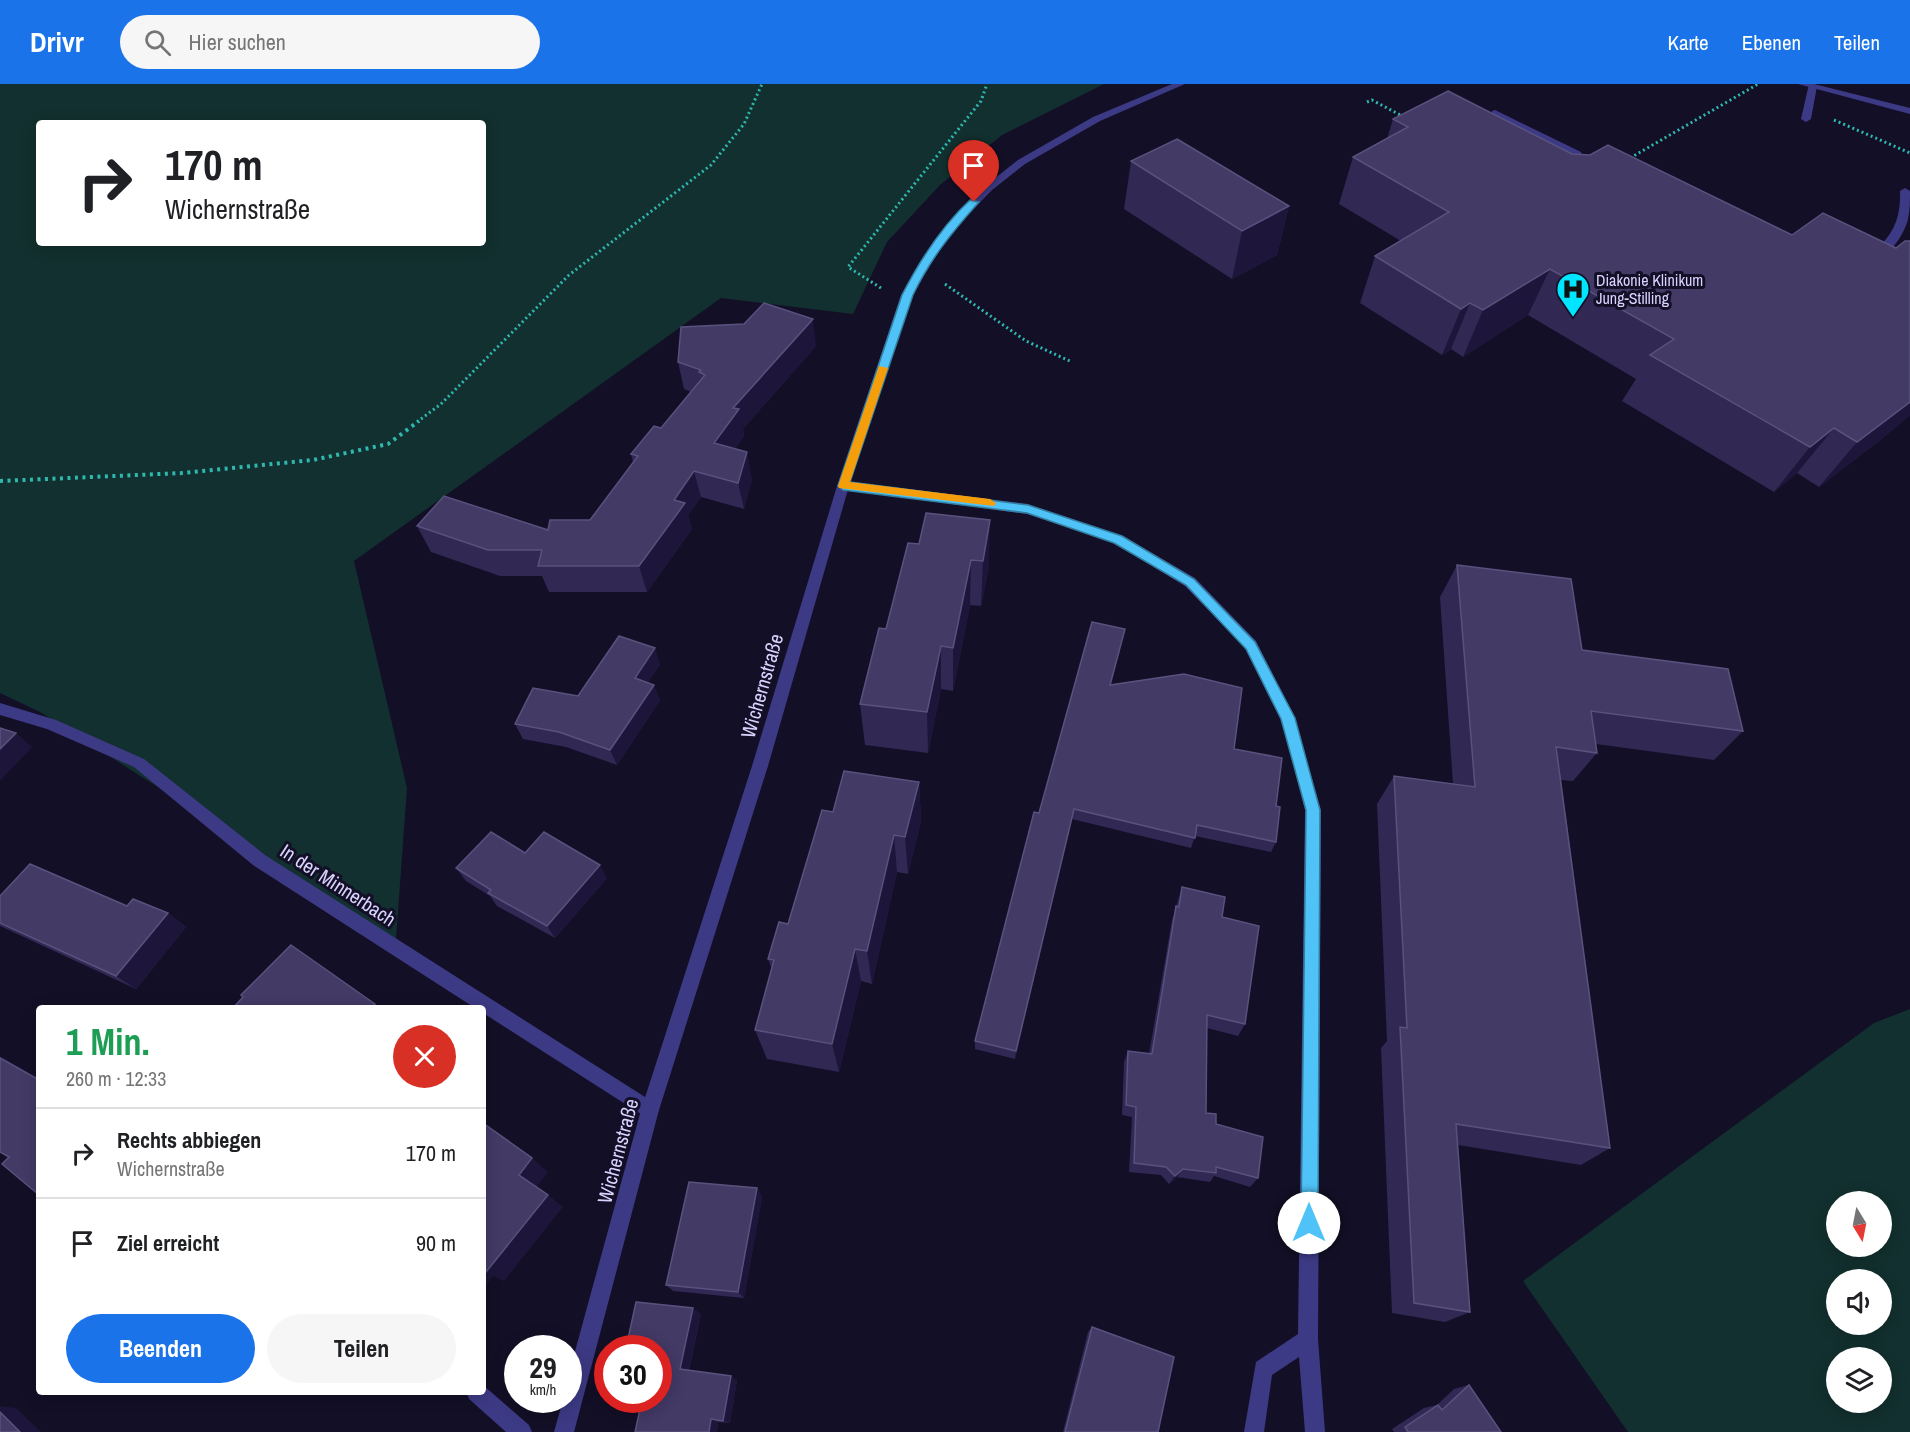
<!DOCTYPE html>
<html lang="de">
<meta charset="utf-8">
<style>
:root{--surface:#fff;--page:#f6f6f6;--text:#202124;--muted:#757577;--line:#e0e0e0;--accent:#1a73e8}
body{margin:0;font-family:"Archivo Narrow",sans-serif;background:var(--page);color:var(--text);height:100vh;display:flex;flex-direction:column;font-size:22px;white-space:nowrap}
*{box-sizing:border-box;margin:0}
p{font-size:20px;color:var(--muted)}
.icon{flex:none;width:33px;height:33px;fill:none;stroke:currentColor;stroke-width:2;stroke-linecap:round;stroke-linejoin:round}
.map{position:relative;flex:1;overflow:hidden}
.sheet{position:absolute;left:36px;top:921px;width:450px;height:390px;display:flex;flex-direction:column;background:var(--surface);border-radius:6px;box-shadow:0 3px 15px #0003}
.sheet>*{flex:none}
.guide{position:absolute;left:36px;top:36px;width:450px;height:126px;border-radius:6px;box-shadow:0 3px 15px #0003;background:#fff;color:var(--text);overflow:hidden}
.needle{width:39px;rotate:170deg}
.fabs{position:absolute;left:1826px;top:1107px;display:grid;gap:12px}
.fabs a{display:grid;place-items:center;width:66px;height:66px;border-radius:50%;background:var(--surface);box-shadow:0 3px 15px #0003;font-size:30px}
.speed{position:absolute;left:504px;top:1251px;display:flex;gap:12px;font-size:30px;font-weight:700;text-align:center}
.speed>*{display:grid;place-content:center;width:78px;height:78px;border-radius:50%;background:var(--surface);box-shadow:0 3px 15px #0003;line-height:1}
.speed small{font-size:15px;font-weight:400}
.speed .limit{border:9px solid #d22;background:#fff;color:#111}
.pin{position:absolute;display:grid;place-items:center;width:51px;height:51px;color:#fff;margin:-62px -26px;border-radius:50% 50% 50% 0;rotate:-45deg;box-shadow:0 0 6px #0007}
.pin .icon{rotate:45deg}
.me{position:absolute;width:66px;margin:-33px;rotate:0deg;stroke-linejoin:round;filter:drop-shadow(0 0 4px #0008)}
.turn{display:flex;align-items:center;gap:21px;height:126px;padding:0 30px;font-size:27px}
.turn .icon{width:78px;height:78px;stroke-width:2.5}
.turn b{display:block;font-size:42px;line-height:51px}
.round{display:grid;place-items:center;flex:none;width:63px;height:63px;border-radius:32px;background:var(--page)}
.overview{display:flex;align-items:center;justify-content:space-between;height:102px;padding:0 30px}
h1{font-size:36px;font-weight:700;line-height:45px;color:#1e9e55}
.button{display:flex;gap:12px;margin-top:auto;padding:12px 30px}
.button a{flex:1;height:69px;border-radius:36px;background:var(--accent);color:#fff;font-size:24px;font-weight:700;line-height:69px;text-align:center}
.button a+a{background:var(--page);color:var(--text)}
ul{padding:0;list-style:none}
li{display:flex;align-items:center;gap:18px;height:90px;padding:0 30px;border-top:2px solid var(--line)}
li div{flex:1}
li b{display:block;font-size:22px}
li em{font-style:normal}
header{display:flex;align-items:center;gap:36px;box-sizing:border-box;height:84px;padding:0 30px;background:var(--accent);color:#fff}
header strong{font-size:28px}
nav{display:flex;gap:33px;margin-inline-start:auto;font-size:21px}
.search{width:420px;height:54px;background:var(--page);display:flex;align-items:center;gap:15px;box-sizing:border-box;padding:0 21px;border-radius:33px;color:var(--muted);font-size:22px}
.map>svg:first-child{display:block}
.green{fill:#12302f;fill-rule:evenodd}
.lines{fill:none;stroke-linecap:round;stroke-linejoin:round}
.path-far1{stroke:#2fb8b0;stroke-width:3;stroke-dasharray:2 3;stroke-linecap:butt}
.path{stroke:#2fb8b0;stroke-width:4;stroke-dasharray:3 4.5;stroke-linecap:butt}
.service{fill:#3d3a85;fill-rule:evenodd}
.minor{fill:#3d3a85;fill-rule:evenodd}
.tertiary{fill:#3d3a85;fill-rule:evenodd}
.wall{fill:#312854}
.shaded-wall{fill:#1d163a}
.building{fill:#433a66;stroke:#5a527e;stroke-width:1.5}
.route{fill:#4fc3f7;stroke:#337fa1;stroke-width:1.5}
.slow{fill:#f59e0b}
.labels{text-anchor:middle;stroke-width:6;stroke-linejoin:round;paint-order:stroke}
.far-poi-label{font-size:16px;fill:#d9d4ff;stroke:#130f26;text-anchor:start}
.street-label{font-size:20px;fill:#d9d4ff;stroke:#130f26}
</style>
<header>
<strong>Drivr</strong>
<div class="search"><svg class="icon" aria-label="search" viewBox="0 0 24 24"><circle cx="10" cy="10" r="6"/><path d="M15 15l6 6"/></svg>Hier suchen</div>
<nav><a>Karte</a><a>Ebenen</a><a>Teilen</a></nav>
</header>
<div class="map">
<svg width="1910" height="1348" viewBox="0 0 1910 1348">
<rect width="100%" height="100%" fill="#130f26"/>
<g class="green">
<path d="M 0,0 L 1104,0 L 1002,51 L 940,101 L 887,158 L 853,230 L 721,214 L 354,477 L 407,704 L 396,855 L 40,628 L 0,609 ZM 39,39 L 483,39 L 483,159 L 39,159 Z"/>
<path d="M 1910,925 L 1910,1348 L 1628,1348 L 1523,1197 L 1874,939 ZM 1836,1118 L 1881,1118 L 1881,1162 L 1836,1162 ZM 1836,1196 L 1881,1196 L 1881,1240 L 1836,1240 ZM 1836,1274 L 1881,1274 L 1881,1318 L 1836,1318 Z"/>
</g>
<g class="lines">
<g class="path-far1">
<path d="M 1367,18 L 1372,16 L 1404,33"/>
<path d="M 1834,36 L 1910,69"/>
<path d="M 1630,74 L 1758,0"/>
<path d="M 945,200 L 1026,257 L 1072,278"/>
<path d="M 881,204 L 848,183 L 981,17 L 987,0"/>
<path d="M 417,338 L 441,320 L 569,191 L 711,81 L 744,40 L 762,0"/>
</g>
<path class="path" d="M 0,397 L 183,389 L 313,376 L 388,360 L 419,337"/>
<g class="service">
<path d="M 1809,0 L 1817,2 L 1811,35 L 1806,38 L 1801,35 Z"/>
<path d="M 1495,26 L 1581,68 L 1586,81 L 1578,87 L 1570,87 L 1570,83 L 1576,80 L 1573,72 L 1492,31 L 1492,27 Z"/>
<path d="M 1905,104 L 1910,107 C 1910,116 1910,126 1908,135 C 1905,149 1888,177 1871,174 L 1871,170 C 1893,152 1901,135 1900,107 Z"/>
<path d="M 483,1301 L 529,1341 L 532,1348 L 506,1348 L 469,1315 L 466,1308 L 483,1308 Z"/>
</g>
<g class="minor">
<path d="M 843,397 L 1028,420 L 1123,452 L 1195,494 L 1256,557 L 1293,630 L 1321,726 L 1318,1255 L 1325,1348 L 1305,1348 L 1299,1273 L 1272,1291 L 1264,1348 L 1244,1348 L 1256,1278 L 1298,1250 L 1305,726 L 1281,634 L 1246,565 L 1185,502 L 1113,458 L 1027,430 L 838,405 L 838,399 Z"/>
<path d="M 0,619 L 56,636 L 144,675 L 265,771 L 656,1020 L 659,1026 L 656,1032 L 650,1035 L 644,1032 L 483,929 L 483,924 L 475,924 L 253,781 L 134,683 L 47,645 L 0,631 Z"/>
</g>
<g class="tertiary">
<path d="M 1172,0 L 1185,0 L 1100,37 L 1025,80 L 992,106 L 962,137 L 936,171 L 913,211 L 849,402 L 768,682 L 659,1026 L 574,1348 L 554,1348 L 563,1316 L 568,1316 L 568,1293 L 641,1026 L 752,682 L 837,402 L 901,211 L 925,170 L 954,132 L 985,102 L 1018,76 L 1093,33 Z"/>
<path d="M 1798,0 L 1814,0 L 1910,24 L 1910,30 Z"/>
</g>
</g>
<g class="wall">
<path d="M 1393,35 L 1572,70 L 1792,151 L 1896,164 L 1910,156 L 1910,331 L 1879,357 L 1819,403 L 1797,389 L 1774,408 L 1622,317 L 1636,295 L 1528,231 L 1463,273 L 1451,265 L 1442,271 L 1360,219 L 1375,172 L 1401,157 L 1339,120 L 1353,73 L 1387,55 Z"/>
<path d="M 1131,77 L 1289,122 L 1277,171 L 1232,195 L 1124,125 Z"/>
<path d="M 816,262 L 743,345 L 744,352 L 735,365 L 752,395 L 744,425 L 701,413 L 688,431 L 692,445 L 647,508 L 549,508 L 542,492 L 500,492 L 431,468 L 417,442 L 548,446 L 590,436 L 633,378 L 631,370 L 661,344 L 691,308 L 684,305 L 678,278 Z"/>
<path d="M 926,429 L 989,482 L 981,522 L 970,521 L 953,607 L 941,605 L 928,669 L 865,661 L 860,620 L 886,545 L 919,460 Z"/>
<path d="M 1457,481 L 1582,566 L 1743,647 L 1714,676 L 1596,660 L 1597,669 L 1573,697 L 1561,696 L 1610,1064 L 1581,1081 L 1458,1061 L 1470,1228 L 1445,1238 L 1392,1229 L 1381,964 L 1387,957 L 1377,720 L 1394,692 L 1453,700 L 1440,513 Z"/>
<path d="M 1125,545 L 1111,600 L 1234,665 L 1276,722 L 1276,758 L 1271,768 L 1195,752 L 1191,764 L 1072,735 L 1015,975 L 975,965 L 975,957 L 1039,729 Z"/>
<path d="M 660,580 L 648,598 L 660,616 L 617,681 L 566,663 L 523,655 L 515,640 L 578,612 Z"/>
<path d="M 919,698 L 921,737 L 908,790 L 897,788 L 872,900 L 861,897 L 839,988 L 767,975 L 755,946 L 772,886 L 768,875 L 788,840 L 833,728 Z"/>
<path d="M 525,769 L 607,794 L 555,854 L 497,822 L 490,812 L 466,797 L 456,784 Z"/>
<path d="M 1182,803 L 1222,833 L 1245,940 L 1238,952 L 1207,944 L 1206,1029 L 1216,1040 L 1258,1094 L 1250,1103 L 1214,1092 L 1210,1098 L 1177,1093 L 1169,1100 L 1161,1091 L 1129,1088 L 1132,1033 L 1122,1031 L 1124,978 L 1128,967 L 1149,970 L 1172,836 Z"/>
<path d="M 0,812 L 127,822 L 168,829 L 186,843 L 136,905 L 0,842 Z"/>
<path d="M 757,1104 L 762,1113 L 744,1214 L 673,1207 L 666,1201 Z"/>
<path d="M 701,1230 L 689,1286 L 737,1296 L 730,1339 L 718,1338 L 717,1348 L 635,1348 Z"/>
<path d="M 1092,1243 L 1158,1348 L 1063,1348 L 1088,1248 Z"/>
<path d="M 1469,1301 L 1501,1348 L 1394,1348 L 1392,1345 L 1424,1324 L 1437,1321 L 1454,1305 Z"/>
</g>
<g class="shaded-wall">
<path d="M 1289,122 L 1277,171 L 1232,195 L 1242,147 Z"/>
<path d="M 1550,185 L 1528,231 L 1463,273 L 1483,226 Z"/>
<path d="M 1470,219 L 1451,265 L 1442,271 L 1461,225 Z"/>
<path d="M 813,235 L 816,262 L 743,345 L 744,352 L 720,386 L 714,359 L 733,324 Z"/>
<path d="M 1910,318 L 1910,331 L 1879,357 L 1819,403 L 1857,358 Z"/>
<path d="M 1834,344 L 1797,389 L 1774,408 L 1810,363 Z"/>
<path d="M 747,368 L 752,395 L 744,425 L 738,399 Z"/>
<path d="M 694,387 L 701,413 L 688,431 L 692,445 L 647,508 L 639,482 L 674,416 Z"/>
<path d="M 990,436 L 989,482 L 981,522 L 983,477 Z"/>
<path d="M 971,476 L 970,521 L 953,607 L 953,564 Z"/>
<path d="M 941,562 L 941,605 L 928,669 L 927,628 Z"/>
<path d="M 655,564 L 660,580 L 641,609 L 635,594 Z"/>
<path d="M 654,601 L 660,616 L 617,681 L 610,666 Z"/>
<path d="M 16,649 L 32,663 L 0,697 L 0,665 Z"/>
<path d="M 919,698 L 921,737 L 908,790 L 905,753 Z"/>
<path d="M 1074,725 L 1072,735 L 1015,975 L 1016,967 Z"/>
<path d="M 894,751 L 897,788 L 872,900 L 867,867 Z"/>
<path d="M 600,781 L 607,794 L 555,854 L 547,842 Z"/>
<path d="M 168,829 L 186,843 L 136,905 L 116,892 Z"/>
<path d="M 855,865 L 861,897 L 839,988 L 832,960 Z"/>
<path d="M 375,920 L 380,924 L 371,924 Z"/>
<path d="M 0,972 L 39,994 L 39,996 L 0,974 Z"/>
<path d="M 532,1074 L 548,1088 L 536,1104 L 519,1091 Z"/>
<path d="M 1183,1085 L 1177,1093 L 1169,1100 L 1175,1092 Z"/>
<path d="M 757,1104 L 762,1113 L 744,1214 L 738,1208 Z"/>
<path d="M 548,1111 L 563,1123 L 504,1197 L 493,1192 L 483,1205 L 483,1185 Z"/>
<path d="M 693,1224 L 701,1230 L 688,1289 L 680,1285 Z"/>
<path d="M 731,1292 L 737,1296 L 730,1339 L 723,1337 Z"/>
<path d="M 0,1322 L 16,1324 L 41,1348 L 20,1348 L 0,1328 Z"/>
<path d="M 711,1335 L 718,1338 L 717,1348 L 709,1348 Z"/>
</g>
<g class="building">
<path d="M 1448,7 L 1572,70 L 1590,71 L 1608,61 L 1792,151 L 1823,129 L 1896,164 L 1905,157 L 1910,157 L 1910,318 L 1857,358 L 1834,344 L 1810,363 L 1650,271 L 1674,255 L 1550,185 L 1483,226 L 1470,219 L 1461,225 L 1375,172 L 1449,128 L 1353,73 L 1408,43 L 1393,35 Z"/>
<path d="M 1177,55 L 1289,122 L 1242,147 L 1131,77 Z"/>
<path d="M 764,219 L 813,235 L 733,324 L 739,325 L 714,359 L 747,368 L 738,399 L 694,387 L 674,416 L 685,419 L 639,482 L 538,482 L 542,466 L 488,466 L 417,442 L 444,412 L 548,446 L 550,436 L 590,436 L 638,372 L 631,370 L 654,342 L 661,344 L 705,291 L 699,288 L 701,286 L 678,278 L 681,243 L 744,240 Z"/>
<path d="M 926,429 L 990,436 L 983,477 L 971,476 L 953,564 L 941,562 L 927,628 L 860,620 L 879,544 L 886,545 L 908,459 L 919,460 Z"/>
<path d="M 1457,481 L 1571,495 L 1582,566 L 1728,585 L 1743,647 L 1591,627 L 1597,669 L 1556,663 L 1610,1064 L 1456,1040 L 1470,1228 L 1414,1219 L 1400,943 L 1407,944 L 1394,692 L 1475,703 Z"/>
<path d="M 1092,538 L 1125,545 L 1110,601 L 1184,590 L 1242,604 L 1234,665 L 1282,674 L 1276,722 L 1280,723 L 1276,758 L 1197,741 L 1195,754 L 1074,725 L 1016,967 L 975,957 L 1034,728 L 1039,729 Z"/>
<path d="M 619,552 L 655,564 L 635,594 L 654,601 L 610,666 L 559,648 L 515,640 L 533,604 L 578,612 Z"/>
<path d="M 0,644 L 16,649 L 0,665 Z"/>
<path d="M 844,687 L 919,698 L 905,753 L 894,751 L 867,867 L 855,865 L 832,960 L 755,946 L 774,876 L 768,875 L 779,838 L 788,840 L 822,726 L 833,728 Z"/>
<path d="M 491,748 L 525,769 L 544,748 L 600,781 L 547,842 L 488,809 L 491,806 L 456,784 Z"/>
<path d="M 30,780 L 127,822 L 133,815 L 168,829 L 116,892 L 0,839 L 0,812 Z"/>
<path d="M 1182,803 L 1225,813 L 1222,833 L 1259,842 L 1245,940 L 1207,931 L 1206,1029 L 1216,1030 L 1216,1040 L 1263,1053 L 1258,1094 L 1216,1083 L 1216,1089 L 1183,1085 L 1175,1092 L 1166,1083 L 1134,1079 L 1136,1023 L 1126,1021 L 1128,967 L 1152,970 L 1176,822 L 1179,823 Z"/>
<path d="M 291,861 L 375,920 L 371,924 L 233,924 L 243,913 L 241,911 Z"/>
<path d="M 0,974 L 39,996 L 39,1111 L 2,1080 L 9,1073 L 0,1068 Z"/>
<path d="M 483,1039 L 532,1074 L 519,1091 L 548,1111 L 486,1188 L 483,1186 Z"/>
<path d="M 689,1098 L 757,1104 L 738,1208 L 666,1201 Z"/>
<path d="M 636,1218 L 693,1224 L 680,1285 L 731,1292 L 723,1337 L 711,1335 L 709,1348 L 635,1348 L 642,1316 L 658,1316 L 658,1264 L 626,1264 Z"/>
<path d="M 1092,1243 L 1174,1273 L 1158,1348 L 1065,1348 Z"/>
<path d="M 1469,1301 L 1501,1348 L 1408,1348 L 1405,1343 L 1438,1321 L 1442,1326 Z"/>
<path d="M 0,1328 L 20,1348 L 0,1348 Z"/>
</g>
<path class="route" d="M 970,116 L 979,118 C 953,147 930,175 913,211 L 850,398 L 1028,421 L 1122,452 L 1194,495 L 1255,558 L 1295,634 L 1320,726 L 1318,1139 L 1315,1145 L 1309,1148 L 1303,1145 L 1301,1139 L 1306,726 L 1281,635 L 1246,565 L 1186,501 L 1114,459 L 1027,429 L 843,406 L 838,402 L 902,211 C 920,176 942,142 970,116 Z"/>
<path class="slow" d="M 879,282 L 888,284 L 850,398 L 990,415 L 996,419 L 994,422 L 839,404 L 838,402 Z"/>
<defs>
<g id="hospital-pin" transform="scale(1.725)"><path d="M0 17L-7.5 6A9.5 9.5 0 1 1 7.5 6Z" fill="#00e5ff" stroke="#130f26"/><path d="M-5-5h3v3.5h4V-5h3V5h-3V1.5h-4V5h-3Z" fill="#111"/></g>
</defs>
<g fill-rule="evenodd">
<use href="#hospital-pin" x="1573" y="205"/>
</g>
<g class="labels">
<g class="far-poi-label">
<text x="1596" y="202">Diakonie Klinikum<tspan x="1596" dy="18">Jung-Stilling</tspan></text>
</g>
<g class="street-label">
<text transform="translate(762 602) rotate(-74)" y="7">Wichernstraße</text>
<text transform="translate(338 801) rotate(33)" y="7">In der Minnerbach</text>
<text transform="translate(618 1067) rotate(-75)" y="7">Wichernstraße</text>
</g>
</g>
</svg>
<div class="fabs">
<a><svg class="needle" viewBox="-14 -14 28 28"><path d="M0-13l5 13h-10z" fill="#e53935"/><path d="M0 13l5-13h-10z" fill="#757577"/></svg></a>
<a><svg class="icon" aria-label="sound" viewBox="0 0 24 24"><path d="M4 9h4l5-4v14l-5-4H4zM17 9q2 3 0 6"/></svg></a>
<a><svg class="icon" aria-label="layers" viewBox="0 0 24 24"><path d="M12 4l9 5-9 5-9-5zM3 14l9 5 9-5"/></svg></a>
</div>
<div class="speed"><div>29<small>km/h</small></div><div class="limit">30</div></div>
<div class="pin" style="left:974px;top:118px;background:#d93025"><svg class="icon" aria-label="arrive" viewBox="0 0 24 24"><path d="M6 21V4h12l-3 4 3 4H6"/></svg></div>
<svg class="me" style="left:1309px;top:1139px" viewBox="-20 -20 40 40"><circle r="19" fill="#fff"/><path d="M0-13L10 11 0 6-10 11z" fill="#4fc3f7"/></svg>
<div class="guide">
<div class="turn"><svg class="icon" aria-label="right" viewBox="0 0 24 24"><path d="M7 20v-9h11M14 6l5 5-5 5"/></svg><div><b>170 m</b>Wichernstraße</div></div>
</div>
<section class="sheet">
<div class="overview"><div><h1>1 Min.</h1><p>260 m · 12:33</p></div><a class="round" style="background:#d93025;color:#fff"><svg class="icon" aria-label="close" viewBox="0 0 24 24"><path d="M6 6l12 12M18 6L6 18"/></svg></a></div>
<ul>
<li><svg class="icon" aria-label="right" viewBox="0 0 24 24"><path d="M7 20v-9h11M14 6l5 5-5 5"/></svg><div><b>Rechts abbiegen</b><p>Wichernstraße</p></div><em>170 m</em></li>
<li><svg class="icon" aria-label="arrive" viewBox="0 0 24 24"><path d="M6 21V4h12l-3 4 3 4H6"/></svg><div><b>Ziel erreicht</b></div><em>90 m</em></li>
</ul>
<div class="button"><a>Beenden</a><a>Teilen</a></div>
</section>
</div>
